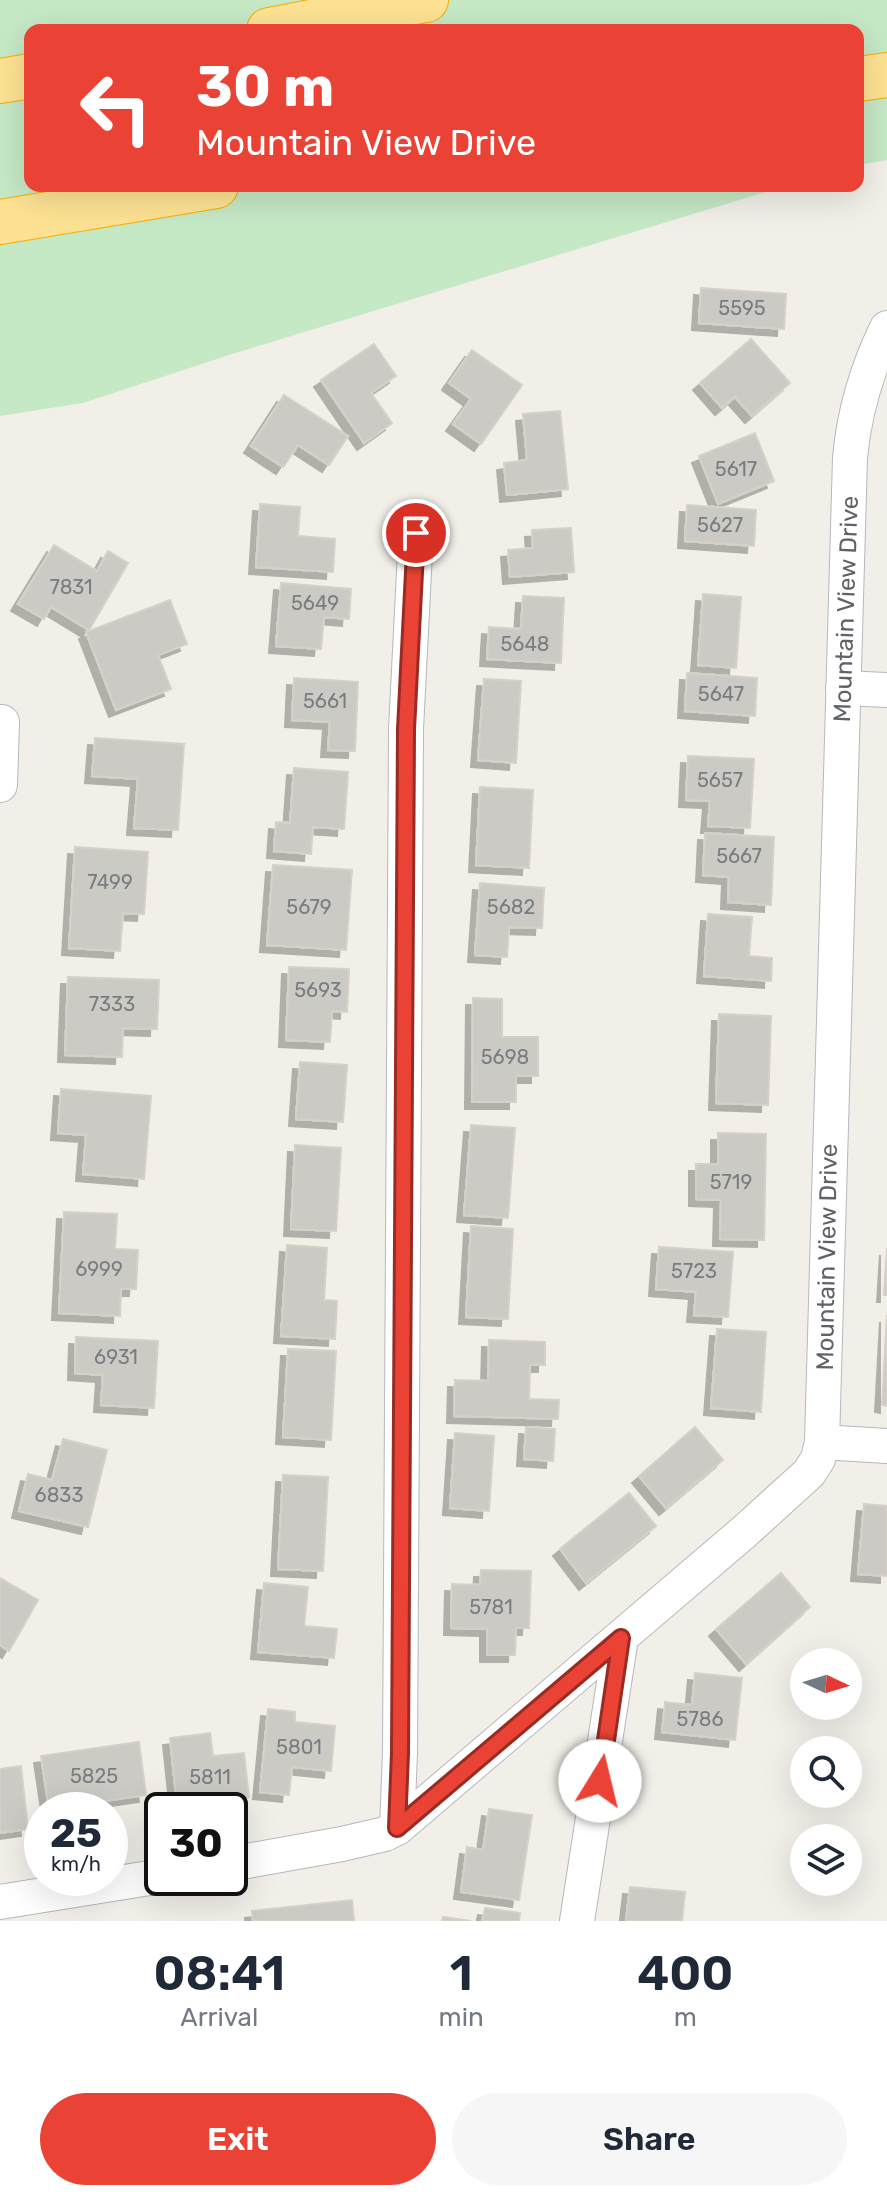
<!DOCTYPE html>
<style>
:root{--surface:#fff;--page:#f6f6f7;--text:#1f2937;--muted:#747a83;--accent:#ea4335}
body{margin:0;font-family:Rubik,sans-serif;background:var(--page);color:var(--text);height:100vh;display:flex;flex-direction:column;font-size:30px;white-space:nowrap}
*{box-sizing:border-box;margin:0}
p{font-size:26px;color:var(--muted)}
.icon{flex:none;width:44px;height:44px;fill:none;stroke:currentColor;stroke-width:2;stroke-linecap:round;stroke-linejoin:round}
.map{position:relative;height:1921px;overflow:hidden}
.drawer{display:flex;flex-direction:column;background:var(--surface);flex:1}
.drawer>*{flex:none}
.top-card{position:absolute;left:24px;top:24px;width:840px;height:168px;border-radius:16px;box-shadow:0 8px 32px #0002;background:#ea4335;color:#fff;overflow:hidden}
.needle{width:52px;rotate:94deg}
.buttons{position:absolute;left:790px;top:1648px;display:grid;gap:16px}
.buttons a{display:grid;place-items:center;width:72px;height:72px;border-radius:50%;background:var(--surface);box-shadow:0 8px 32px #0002;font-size:40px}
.speed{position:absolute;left:24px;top:1792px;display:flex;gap:16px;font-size:40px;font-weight:700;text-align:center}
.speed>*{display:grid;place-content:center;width:104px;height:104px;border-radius:50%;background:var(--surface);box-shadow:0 8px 32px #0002;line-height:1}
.speed small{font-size:20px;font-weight:400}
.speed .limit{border:4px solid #111;border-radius:12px;background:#fff;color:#111}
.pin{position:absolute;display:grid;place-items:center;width:68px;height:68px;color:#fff;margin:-34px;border:4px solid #fff;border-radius:50%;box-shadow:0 2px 8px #0007}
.me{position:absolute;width:88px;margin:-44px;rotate:9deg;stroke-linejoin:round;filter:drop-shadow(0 0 6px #0008)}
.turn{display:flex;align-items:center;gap:28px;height:168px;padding:0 40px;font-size:36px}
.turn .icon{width:104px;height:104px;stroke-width:2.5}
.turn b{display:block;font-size:56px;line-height:68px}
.eta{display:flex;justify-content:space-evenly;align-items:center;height:136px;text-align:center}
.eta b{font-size:48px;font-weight:600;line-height:56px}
.button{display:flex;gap:16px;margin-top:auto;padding:16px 40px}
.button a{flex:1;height:92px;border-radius:48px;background:var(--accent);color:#fff;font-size:32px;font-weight:600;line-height:92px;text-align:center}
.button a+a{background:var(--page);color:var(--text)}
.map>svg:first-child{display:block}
.green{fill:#c5e8c5}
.building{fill:#cccac5;stroke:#d6d1c6;stroke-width:2;filter:url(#shadow)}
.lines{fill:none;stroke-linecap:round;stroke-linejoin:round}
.minor-casing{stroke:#b5b8bc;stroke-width:36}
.highway-casing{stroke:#f9ab00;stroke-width:46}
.minor{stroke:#fff;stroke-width:34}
.highway{stroke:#fde293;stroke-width:44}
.route-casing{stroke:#982c22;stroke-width:20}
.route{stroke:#ea4335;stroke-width:14}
.labels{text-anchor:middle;stroke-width:6;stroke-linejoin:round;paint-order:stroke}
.number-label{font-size:20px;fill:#7a7d7f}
.street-label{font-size:24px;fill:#5f6368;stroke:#fff}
</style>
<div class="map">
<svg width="887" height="1921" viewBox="0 0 887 1921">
<defs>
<filter id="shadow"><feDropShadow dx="-7" dy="7" stdDeviation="0" flood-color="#0004"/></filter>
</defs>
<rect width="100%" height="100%" fill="#f1efe8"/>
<path class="green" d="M 0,0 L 887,0 L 887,160 L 858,165 L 858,30 L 30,30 L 30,186 L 785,186 L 232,354 L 83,403 L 0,416 Z"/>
<g class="building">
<path d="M 701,288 L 786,294 L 784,329 L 699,323 Z"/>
<path d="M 751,339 L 790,383 L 752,416 L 735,397 L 722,408 L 700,383 Z"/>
<path d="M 374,344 L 396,376 L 371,393 L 392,423 L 364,443 L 321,380 Z"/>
<path d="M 472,350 L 522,385 L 481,444 L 453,424 L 471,399 L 449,383 Z"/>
<path d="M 284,395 L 348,436 L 329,465 L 298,445 L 283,467 L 251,446 Z"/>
<path d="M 560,411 L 568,489 L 507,495 L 504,463 L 527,460 L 523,414 Z"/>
<path d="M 755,433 L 774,481 L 718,504 L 699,456 Z"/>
<path d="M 260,504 L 300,507 L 298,536 L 335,539 L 333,572 L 256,567 Z"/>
<path d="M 687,505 L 756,510 L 754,546 L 685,541 Z"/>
<path d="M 571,528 L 574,572 L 510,577 L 508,550 L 533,548 L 532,530 Z"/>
<path d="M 54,545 L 97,571 L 108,551 L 128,563 L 89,630 L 51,607 L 44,619 L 18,604 Z"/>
<path d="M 281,583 L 351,589 L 349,619 L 324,617 L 321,649 L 276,646 Z"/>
<path d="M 703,594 L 741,597 L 736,668 L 698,665 Z"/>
<path d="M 523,596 L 564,598 L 561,663 L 487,659 L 489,627 L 521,629 Z"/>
<path d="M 170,600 L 187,644 L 158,655 L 171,689 L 116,710 L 86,632 Z"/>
<path d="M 687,673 L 757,678 L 755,716 L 685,711 Z"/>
<path d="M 294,678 L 358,682 L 355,751 L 328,750 L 330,722 L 292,720 Z"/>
<path d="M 484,679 L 521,681 L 516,763 L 478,760 Z"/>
<path d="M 95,738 L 184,744 L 178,830 L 134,828 L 138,779 L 92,776 Z"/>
<path d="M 688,756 L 754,759 L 750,828 L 708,826 L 710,801 L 686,800 Z"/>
<path d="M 294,768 L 348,772 L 344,829 L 313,827 L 311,854 L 274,851 L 276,822 L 290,823 Z"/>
<path d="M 480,787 L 533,790 L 529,868 L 476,865 Z"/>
<path d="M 705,833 L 774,837 L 771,905 L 728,902 L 729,877 L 703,875 Z"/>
<path d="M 75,847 L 148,852 L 144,914 L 123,913 L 120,951 L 69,948 Z"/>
<path d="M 273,865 L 352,870 L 346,950 L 267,945 Z"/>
<path d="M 480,883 L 544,888 L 542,928 L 509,927 L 507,957 L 475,955 Z"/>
<path d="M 708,914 L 752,917 L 749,956 L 772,958 L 771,981 L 704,976 Z"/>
<path d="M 289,967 L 349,969 L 347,1012 L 332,1011 L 330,1042 L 286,1040 Z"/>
<path d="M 68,977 L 159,980 L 157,1029 L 123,1028 L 122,1057 L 65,1055 Z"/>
<path d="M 473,998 L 502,999 L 502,1037 L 538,1037 L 538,1076 L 516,1076 L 516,1102 L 472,1102 Z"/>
<path d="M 719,1014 L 771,1016 L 768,1105 L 716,1103 Z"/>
<path d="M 300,1062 L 347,1065 L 343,1122 L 296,1119 Z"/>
<path d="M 61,1089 L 151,1096 L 144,1179 L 83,1174 L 86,1135 L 58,1133 Z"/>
<path d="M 471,1125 L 515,1128 L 508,1218 L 464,1215 Z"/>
<path d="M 718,1133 L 766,1134 L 764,1240 L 720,1239 L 721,1200 L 696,1199 L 696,1164 L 718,1164 Z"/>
<path d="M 295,1145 L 341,1148 L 336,1231 L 291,1229 Z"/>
<path d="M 64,1212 L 117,1214 L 115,1249 L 138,1250 L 136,1289 L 121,1289 L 120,1316 L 59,1313 Z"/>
<path d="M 471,1226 L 513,1229 L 508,1319 L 466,1317 Z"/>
<path d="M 287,1245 L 327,1248 L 324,1300 L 337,1301 L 335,1339 L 281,1336 Z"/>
<path d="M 659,1247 L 733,1252 L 728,1317 L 694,1315 L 696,1292 L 656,1289 Z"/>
<path d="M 887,1248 L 887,1295 L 884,1295 Z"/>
<path d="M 887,1315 L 887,1406 L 882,1405 Z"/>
<path d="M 717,1329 L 766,1332 L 761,1412 L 711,1408 Z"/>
<path d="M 76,1337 L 158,1341 L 154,1408 L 101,1405 L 103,1375 L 75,1373 Z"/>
<path d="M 489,1340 L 545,1342 L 545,1365 L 530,1365 L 529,1399 L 559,1400 L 558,1419 L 454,1416 L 455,1380 L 488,1381 Z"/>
<path d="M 288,1349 L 336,1351 L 331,1440 L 283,1437 Z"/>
<path d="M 526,1427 L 555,1429 L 553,1461 L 524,1459 Z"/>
<path d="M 695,1427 L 723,1460 L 666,1508 L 639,1476 Z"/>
<path d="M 455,1433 L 494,1436 L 489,1511 L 450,1508 Z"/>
<path d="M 63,1439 L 107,1450 L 88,1527 L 19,1511 L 28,1474 L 52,1480 Z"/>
<path d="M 283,1475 L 328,1477 L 323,1571 L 278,1569 Z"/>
<path d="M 629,1493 L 656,1526 L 586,1583 L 560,1549 Z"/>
<path d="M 864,1504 L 887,1506 L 887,1576 L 858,1574 Z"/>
<path d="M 481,1570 L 531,1571 L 529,1628 L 516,1628 L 515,1655 L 487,1655 L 487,1629 L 451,1628 L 452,1584 L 480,1585 Z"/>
<path d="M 781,1573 L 810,1607 L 746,1664 L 716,1629 Z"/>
<path d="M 0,1578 L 38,1600 L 9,1651 L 0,1645 Z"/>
<path d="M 264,1583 L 308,1587 L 304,1626 L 337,1629 L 334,1658 L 258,1652 Z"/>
<path d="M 695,1673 L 742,1678 L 735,1740 L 662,1732 L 665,1702 L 692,1705 Z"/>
<path d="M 268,1709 L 295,1712 L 295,1722 L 335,1726 L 331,1771 L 292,1767 L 289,1795 L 260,1792 Z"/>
<path d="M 210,1733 L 213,1756 L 244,1753 L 249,1797 L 177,1805 L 170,1738 Z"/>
<path d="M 139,1742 L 146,1795 L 49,1809 L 41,1756 Z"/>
<path d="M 21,1766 L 28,1829 L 0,1833 L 0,1769 Z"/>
<path d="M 489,1809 L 532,1815 L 519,1900 L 461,1892 L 467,1847 L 483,1850 Z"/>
<path d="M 630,1887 L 685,1892 L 682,1921 L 626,1921 Z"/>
<path d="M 352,1900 L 354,1921 L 253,1921 L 252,1911 Z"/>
<path d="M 485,1908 L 520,1913 L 519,1921 L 482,1921 Z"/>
<path d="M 443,1917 L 471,1921 L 442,1921 Z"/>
</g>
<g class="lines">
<g class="minor-casing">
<g id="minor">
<path d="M 843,688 L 887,690"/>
<path d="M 0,785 L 2,722"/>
<path d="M 822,1442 L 887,1446"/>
<path d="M 397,1828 L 400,1753 L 406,729 L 416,533"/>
<path d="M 230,1864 L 342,1844 L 385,1834 L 397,1828 L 744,1532 L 809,1473 L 818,1459 L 822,1442 L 850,458 C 854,413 867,369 887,328"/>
<path d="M 0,1902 L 162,1876"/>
<path d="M 577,1921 L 621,1638"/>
</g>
</g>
<g class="highway-casing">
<g id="highway">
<path d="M 269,30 L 426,0"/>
<path d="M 858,79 L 887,75"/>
<path d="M 0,81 L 30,76"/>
<path d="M 0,222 L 216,186"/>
</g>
</g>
<use href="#minor" class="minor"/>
<use href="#highway" class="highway"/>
</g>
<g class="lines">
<g class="route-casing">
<path id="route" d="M 416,533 L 406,729 L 400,1753 L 397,1828 L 621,1638 L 600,1781"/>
</g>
<use href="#route" class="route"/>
</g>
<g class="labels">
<g class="number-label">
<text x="742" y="315">5595</text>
<text x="736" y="476">5617</text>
<text x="720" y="532">5627</text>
<text x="71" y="594">7831</text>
<text x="315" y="610">5649</text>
<text x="525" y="651">5648</text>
<text x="721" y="701">5647</text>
<text x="325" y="708">5661</text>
<text x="720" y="787">5657</text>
<text x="739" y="863">5667</text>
<text x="110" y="889">7499</text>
<text x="309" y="914">5679</text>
<text x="511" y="914">5682</text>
<text x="318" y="997">5693</text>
<text x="112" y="1011">7333</text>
<text x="505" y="1064">5698</text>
<text x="731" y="1189">5719</text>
<text x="99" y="1276">6999</text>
<text x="694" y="1278">5723</text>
<text x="116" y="1364">6931</text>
<text x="59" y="1502">6833</text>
<text x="491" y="1614">5781</text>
<text x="700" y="1726">5786</text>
<text x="299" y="1754">5801</text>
<text x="94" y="1783">5825</text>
<text x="210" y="1784">5811</text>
</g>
<g class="street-label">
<text transform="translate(846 609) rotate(-88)" y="8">Mountain View Drive</text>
<text transform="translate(827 1257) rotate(-89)" y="8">Mountain View Drive</text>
</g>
</g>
</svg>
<div class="buttons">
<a><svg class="needle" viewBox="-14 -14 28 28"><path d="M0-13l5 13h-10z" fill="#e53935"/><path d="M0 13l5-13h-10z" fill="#747a83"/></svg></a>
<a><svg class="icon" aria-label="search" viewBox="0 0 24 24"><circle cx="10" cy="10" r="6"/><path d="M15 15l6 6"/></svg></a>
<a><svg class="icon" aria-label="layers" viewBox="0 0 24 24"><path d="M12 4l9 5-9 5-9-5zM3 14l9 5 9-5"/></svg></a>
</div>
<div class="speed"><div>25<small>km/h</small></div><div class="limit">30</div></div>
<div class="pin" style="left:416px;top:533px;background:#d93025"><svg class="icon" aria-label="arrive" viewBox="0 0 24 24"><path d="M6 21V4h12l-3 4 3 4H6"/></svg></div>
<svg class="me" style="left:600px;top:1781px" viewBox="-20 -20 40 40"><circle r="19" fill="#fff"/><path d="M0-13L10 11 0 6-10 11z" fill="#ea4335"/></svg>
<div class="top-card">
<div class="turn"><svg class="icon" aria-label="left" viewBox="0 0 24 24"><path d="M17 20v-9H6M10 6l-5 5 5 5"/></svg><div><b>30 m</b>Mountain View Drive</div></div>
</div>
</div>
<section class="drawer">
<div class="eta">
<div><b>08:41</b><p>Arrival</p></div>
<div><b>1</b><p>min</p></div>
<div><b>400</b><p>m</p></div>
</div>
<div class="button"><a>Exit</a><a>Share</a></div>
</section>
